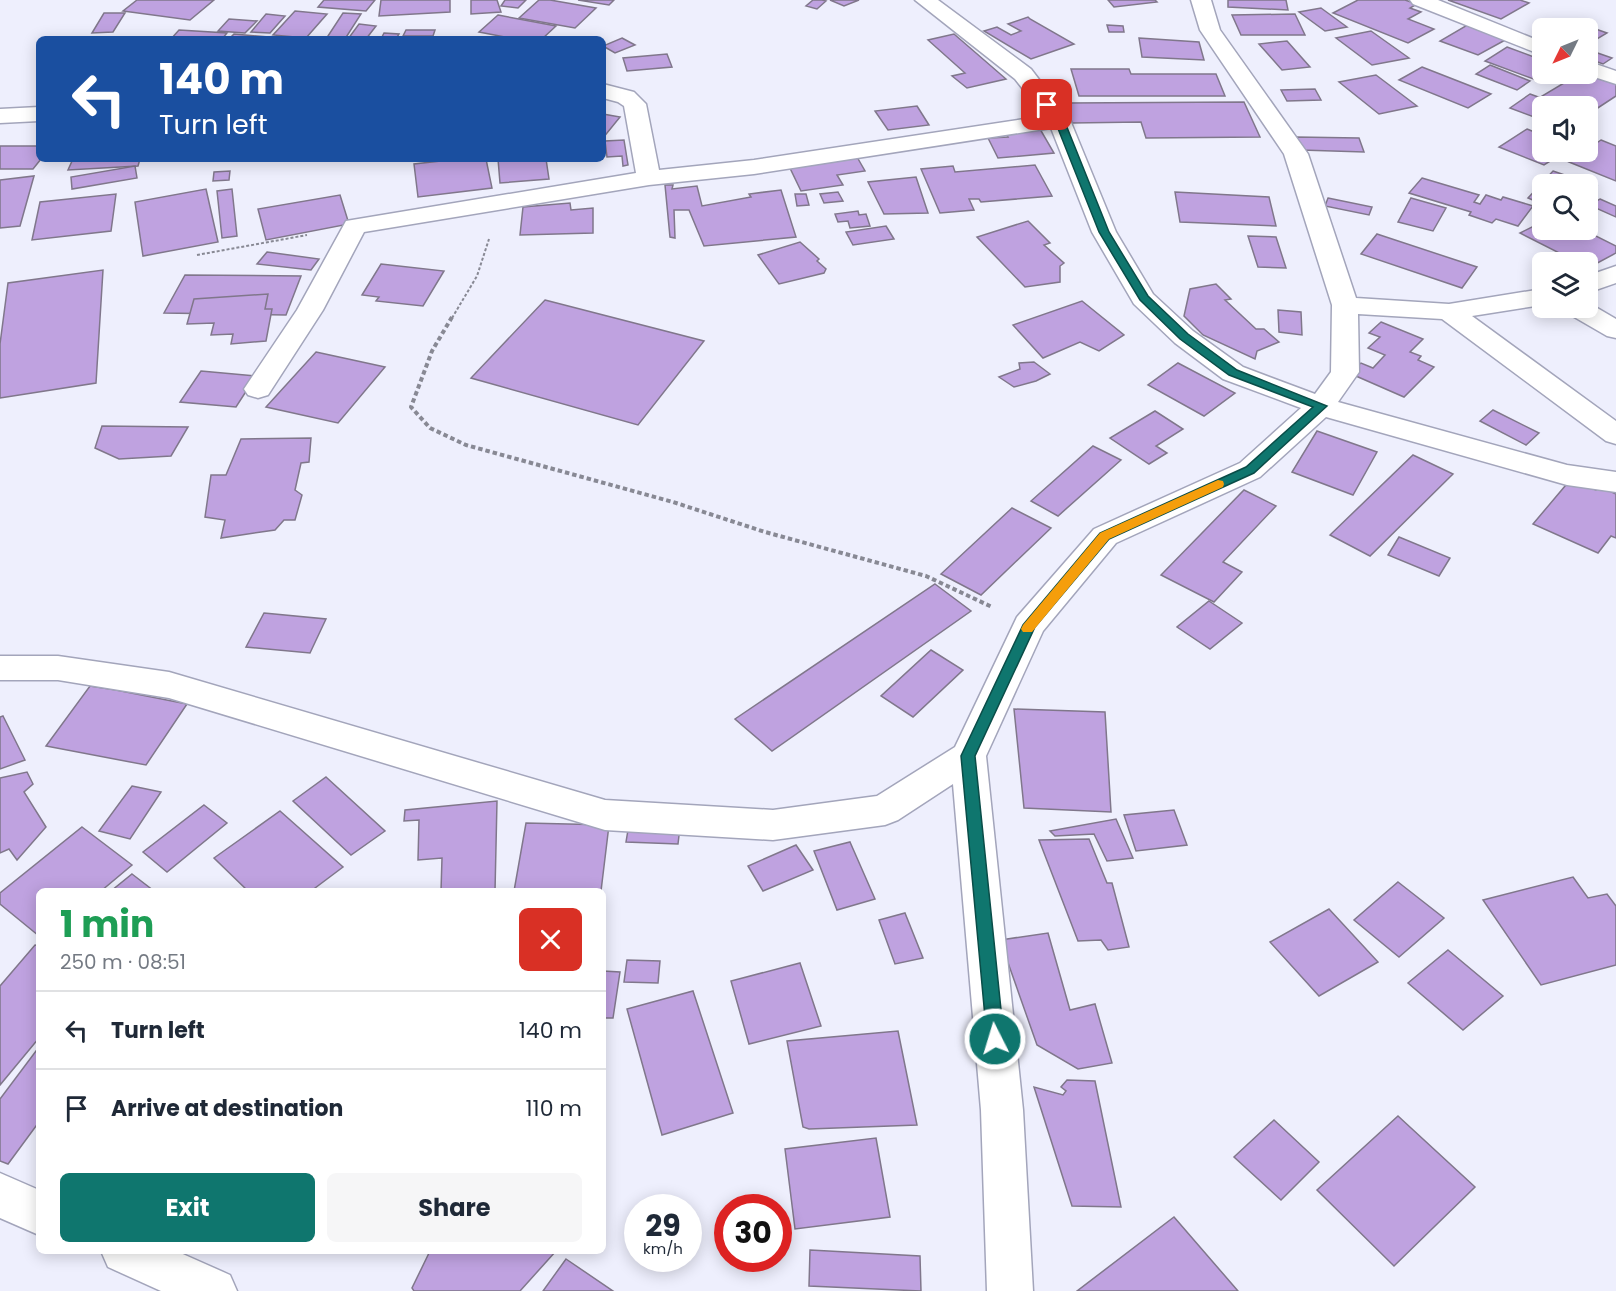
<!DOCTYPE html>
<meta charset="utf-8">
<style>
:root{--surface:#fff;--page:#f6f6f7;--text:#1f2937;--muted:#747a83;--line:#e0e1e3;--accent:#0f766e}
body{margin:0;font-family:Poppins,sans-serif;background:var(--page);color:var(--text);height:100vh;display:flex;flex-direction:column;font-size:22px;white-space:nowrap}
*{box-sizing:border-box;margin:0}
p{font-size:20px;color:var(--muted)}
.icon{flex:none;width:33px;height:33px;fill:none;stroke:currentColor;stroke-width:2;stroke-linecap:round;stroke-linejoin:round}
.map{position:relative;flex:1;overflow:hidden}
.details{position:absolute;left:36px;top:888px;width:570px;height:366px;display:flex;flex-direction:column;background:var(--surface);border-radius:9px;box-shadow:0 3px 15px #0003}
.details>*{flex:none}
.guide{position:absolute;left:36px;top:36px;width:570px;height:126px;border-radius:9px;box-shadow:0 3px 15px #0003;background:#1a4fa0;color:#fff;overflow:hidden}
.needle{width:39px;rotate:227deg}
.controls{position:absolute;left:1532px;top:18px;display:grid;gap:12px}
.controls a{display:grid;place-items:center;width:66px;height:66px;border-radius:9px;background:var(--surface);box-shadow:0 3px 15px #0003;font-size:30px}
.speed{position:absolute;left:624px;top:1194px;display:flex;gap:12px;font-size:30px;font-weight:700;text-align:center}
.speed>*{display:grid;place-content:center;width:78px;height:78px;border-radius:50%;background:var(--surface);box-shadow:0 3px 15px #0003;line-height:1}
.speed small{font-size:15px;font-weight:400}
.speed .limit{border:9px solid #d22;background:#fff;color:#111}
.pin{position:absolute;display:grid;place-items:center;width:51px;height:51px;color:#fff;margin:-26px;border-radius:12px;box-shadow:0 3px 9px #0006}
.me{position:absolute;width:66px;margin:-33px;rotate:355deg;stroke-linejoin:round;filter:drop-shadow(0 0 4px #0008)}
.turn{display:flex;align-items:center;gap:21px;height:126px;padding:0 24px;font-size:27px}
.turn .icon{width:78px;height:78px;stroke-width:2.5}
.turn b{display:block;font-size:42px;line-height:51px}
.round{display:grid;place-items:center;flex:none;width:63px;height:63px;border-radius:9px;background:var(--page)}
.headline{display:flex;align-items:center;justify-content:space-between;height:102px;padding:0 24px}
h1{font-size:36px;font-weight:700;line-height:45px;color:#1e9e55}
.cta{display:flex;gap:12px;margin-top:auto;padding:12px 24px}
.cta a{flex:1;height:69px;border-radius:9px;background:var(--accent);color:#fff;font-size:24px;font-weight:700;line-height:69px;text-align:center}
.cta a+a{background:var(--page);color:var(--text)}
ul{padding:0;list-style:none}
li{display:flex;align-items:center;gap:18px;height:78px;padding:0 24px;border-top:2px solid var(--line)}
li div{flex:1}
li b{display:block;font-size:22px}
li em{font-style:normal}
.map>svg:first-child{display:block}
.building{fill:#bfa2e0;stroke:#80778b;stroke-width:1.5}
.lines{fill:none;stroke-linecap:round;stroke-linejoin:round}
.street-casing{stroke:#a3a5bb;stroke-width:3}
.path-far1{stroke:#888994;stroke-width:2;stroke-dasharray:3 2;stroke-linecap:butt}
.path{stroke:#888994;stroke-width:4;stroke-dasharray:4.5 3;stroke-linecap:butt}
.street{fill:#fff;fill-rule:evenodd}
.route{fill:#0f766e;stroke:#0a4d48;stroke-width:1.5}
.slow{fill:#f59e0b}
</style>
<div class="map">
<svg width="1616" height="1291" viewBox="0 0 1616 1291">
<rect width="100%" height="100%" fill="#eeeffd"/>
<g class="building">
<path d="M 137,0 L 214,0 L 190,20 L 123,11 Z"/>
<path d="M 324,0 L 375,0 L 366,11 L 318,7 Z"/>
<path d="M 381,0 L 450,0 L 450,12 L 379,16 Z"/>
<path d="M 471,0 L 497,0 L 501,12 L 471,14 Z"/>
<path d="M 505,0 L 526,0 L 518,8 L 501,6 Z"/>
<path d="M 539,0 L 550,0 L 596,8 L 575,28 L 519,18 Z"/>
<path d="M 578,0 L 614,0 L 609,5 Z"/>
<path d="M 813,0 L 822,0 L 826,1 L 817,9 L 806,6 Z"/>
<path d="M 830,0 L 859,0 L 844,6 Z"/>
<path d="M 1108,0 L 1155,0 L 1157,2 L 1114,7 Z"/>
<path d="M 1228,0 L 1286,0 L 1288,10 L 1228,7 Z"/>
<path d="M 1358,0 L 1405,0 L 1417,4 L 1410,8 L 1421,12 L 1408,19 L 1434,29 L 1408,43 L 1333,13 Z"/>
<path d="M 1448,0 L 1520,0 L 1529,3 L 1501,19 Z"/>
<path d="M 1321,8 L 1347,27 L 1325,31 L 1299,12 Z"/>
<path d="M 295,11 L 327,14 L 306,38 L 273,35 Z"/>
<path d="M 104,13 L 125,13 L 113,32 L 92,33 Z"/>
<path d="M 343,13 L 361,14 L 345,39 L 326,39 Z"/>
<path d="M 266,14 L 285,16 L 270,33 L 251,32 Z"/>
<path d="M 1295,14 L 1305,35 L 1241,35 L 1232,15 Z"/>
<path d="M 498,15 L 556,26 L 542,39 L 515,39 L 479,32 Z"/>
<path d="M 1028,17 L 1030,19 L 1074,44 L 1031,59 L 984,31 L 997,27 L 1011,35 L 1021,31 L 1008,24 Z"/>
<path d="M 229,19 L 257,21 L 245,33 L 218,31 Z"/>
<path d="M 1570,20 L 1607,33 L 1587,45 L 1587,28 L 1556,28 Z"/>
<path d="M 359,24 L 376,26 L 366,39 L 348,39 Z"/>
<path d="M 1469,24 L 1507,39 L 1478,55 L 1440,41 Z"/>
<path d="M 1107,25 L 1123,26 L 1124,32 L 1109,32 Z"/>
<path d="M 179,30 L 227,33 L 222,39 L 171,39 Z"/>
<path d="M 406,30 L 435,30 L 433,36 L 403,36 Z"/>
<path d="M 1371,31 L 1409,58 L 1372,65 L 1336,38 Z"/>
<path d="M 384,33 L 399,34 L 396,39 L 381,39 Z"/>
<path d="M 234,34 L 269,37 L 229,39 Z"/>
<path d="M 954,34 L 1006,79 L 967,88 L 952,76 L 965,73 L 928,40 Z"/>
<path d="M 622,38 L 635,45 L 615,53 L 603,46 Z"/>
<path d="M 1139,38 L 1199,42 L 1204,60 L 1142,57 Z"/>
<path d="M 1287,41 L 1310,67 L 1282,70 L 1259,44 Z"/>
<path d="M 1507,47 L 1542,60 L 1542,74 L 1551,74 L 1539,81 L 1485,61 Z"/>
<path d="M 1589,50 L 1612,58 L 1603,64 L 1587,58 L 1587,52 Z"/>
<path d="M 667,54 L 672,67 L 627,71 L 623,58 Z"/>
<path d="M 1490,65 L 1530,81 L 1517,90 L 1476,74 Z"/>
<path d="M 1422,67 L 1491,94 L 1468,108 L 1399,80 Z"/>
<path d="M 1071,69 L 1129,69 L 1131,74 L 1216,74 L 1225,96 L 1079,96 Z"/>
<path d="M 1587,73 L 1616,84 L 1616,96 L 1587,115 L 1587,106 L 1555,106 L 1537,99 L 1579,74 Z"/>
<path d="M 1376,75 L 1417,106 L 1379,114 L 1339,82 Z"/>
<path d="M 1315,89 L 1321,100 L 1287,101 L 1281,90 Z"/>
<path d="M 1530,94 L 1563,106 L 1542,106 L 1542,120 L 1510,108 Z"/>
<path d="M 1244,102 L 1260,137 L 1146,138 L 1141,122 L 1072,123 L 1067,103 Z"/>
<path d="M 917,106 L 929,125 L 888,130 L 875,111 Z"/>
<path d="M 603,114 L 620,117 L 603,138 Z"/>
<path d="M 1040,129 L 1054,153 L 998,158 L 988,138 L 1008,137 L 1005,132 Z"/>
<path d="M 1527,129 L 1542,135 L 1542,152 L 1565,152 L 1544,165 L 1499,147 Z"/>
<path d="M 1296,137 L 1359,138 L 1364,152 L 1301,150 Z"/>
<path d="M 624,140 L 628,165 L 623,166 L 622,156 L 607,157 L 605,141 Z"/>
<path d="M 1601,140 L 1616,146 L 1616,181 L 1569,162 Z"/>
<path d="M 0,146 L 39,146 L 41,159 L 33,169 L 0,169 Z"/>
<path d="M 857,157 L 865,171 L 837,175 L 843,185 L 801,191 L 789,166 Z"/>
<path d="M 73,159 L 140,159 L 138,166 L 68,170 Z"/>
<path d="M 459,159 L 486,159 L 492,188 L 418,197 L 414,164 Z"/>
<path d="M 498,159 L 546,159 L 549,179 L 500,183 Z"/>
<path d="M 1035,165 L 1052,196 L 981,202 L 979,199 L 969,199 L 974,210 L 940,213 L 921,169 L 953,166 L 955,172 Z"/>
<path d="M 135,166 L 137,178 L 72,189 L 71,177 Z"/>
<path d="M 230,171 L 229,180 L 213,181 L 214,172 Z"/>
<path d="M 1553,171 L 1597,186 L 1587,198 L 1587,184 L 1542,184 L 1542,204 L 1528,198 Z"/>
<path d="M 34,176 L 20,226 L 0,228 L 0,180 Z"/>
<path d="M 916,177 L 928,213 L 884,214 L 868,182 Z"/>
<path d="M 1422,178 L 1479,195 L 1474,202 L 1480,204 L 1486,195 L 1501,200 L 1503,197 L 1533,206 L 1518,226 L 1496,219 L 1492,223 L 1469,215 L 1471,212 L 1409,193 Z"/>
<path d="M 665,185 L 673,185 L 672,189 L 697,186 L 702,206 L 751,197 L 749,194 L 781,190 L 796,237 L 704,246 L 689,210 L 674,210 L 675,238 L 670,237 Z"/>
<path d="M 206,189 L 218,242 L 143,256 L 135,202 Z"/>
<path d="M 232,189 L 237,236 L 222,238 L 217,191 Z"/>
<path d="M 838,192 L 843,201 L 824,203 L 820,194 Z"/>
<path d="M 1175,192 L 1269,197 L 1276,226 L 1180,222 Z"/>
<path d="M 116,194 L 111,231 L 32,240 L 40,202 Z"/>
<path d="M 795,194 L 806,194 L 809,205 L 797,206 Z"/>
<path d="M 340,195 L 349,224 L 266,240 L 258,209 Z"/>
<path d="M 1328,198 L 1372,207 L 1369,215 L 1325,206 Z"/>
<path d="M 1411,198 L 1446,208 L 1433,231 L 1398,222 Z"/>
<path d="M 1600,199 L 1616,206 L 1616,217 L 1589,205 Z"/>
<path d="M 570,203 L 571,210 L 593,208 L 593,233 L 520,235 L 523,207 Z"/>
<path d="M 858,211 L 859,215 L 866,214 L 870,226 L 850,228 L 848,221 L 838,222 L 835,214 Z"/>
<path d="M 1028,221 L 1050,243 L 1044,245 L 1064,263 L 1060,266 L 1060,282 L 1025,287 L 977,237 Z"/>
<path d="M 1542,222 L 1542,230 L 1584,230 L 1616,246 L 1616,253 L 1588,268 L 1587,262 L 1577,262 L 1520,233 Z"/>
<path d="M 886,226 L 894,239 L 853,245 L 846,232 Z"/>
<path d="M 1377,234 L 1477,267 L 1462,288 L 1361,254 Z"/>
<path d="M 1248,236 L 1276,237 L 1286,268 L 1258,267 Z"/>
<path d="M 800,242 L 819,259 L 817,261 L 826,269 L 824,273 L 779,284 L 758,255 Z"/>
<path d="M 267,252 L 319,259 L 311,270 L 257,264 Z"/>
<path d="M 381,264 L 444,271 L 423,306 L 376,301 L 379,297 L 362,295 Z"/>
<path d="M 103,270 L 96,383 L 0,398 L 0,344 L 8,283 Z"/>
<path d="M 185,275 L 301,276 L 286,315 L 164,313 Z"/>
<path d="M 1216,284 L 1231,299 L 1225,300 L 1256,329 L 1264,329 L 1279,342 L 1257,351 L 1255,359 L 1203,335 L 1184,316 L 1190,289 Z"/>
<path d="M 268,294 L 265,309 L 272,309 L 266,341 L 231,344 L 233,334 L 211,335 L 214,323 L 187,324 L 194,299 Z"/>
<path d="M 545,300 L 704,341 L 638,425 L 471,378 Z"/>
<path d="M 1082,301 L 1124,335 L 1099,351 L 1080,342 L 1043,358 L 1013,325 Z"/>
<path d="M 1278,310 L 1301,312 L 1302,335 L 1279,332 Z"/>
<path d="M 1381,322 L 1423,339 L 1410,352 L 1421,356 L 1418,360 L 1434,367 L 1404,397 L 1349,373 L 1361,363 L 1373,368 L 1385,355 L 1368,348 L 1380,337 L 1369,333 Z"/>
<path d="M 316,352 L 385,367 L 338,423 L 266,407 Z"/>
<path d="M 1034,362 L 1050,374 L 1036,381 L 1014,387 L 999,377 L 1020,369 L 1019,363 Z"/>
<path d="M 1178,363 L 1235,393 L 1204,416 L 1148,385 Z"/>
<path d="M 201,371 L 256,376 L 236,407 L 180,402 Z"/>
<path d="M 1493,410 L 1539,433 L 1526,445 L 1480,421 Z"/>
<path d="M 1155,411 L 1183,429 L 1156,446 L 1167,453 L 1149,464 L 1110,438 Z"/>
<path d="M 102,426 L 188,427 L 171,456 L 119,459 L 95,448 Z"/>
<path d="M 1317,431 L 1377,452 L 1353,495 L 1292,472 Z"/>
<path d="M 311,438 L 309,462 L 301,463 L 295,490 L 302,495 L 295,520 L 284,520 L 275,530 L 221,538 L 225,520 L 205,517 L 211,475 L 226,475 L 241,439 Z"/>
<path d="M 1093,446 L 1121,460 L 1058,516 L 1031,501 Z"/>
<path d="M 1413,455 L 1453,474 L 1370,556 L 1330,535 Z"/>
<path d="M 1571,479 L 1596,490 L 1599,486 L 1616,494 L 1616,538 L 1611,536 L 1598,553 L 1533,524 Z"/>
<path d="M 1244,490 L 1276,506 L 1223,562 L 1242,572 L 1214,602 L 1161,575 Z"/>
<path d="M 1012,508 L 1051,528 L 981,595 L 941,574 Z"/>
<path d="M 1399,537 L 1450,558 L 1439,576 L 1388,555 Z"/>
<path d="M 935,584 L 971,611 L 772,751 L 735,719 Z"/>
<path d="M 1209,601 L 1242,623 L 1210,649 L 1177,627 Z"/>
<path d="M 264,613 L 326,619 L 310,653 L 246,647 Z"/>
<path d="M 931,650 L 963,670 L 913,717 L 881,696 Z"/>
<path d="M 90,686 L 116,690 L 187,704 L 146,765 L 46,746 Z"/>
<path d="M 1014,709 L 1105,712 L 1111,812 L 1024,808 Z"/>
<path d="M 3,716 L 25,760 L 0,769 L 0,717 Z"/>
<path d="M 27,772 L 33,784 L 24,792 L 46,827 L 17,860 L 9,849 L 0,853 L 0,778 Z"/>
<path d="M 326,777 L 385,831 L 351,855 L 293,801 Z"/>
<path d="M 132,786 L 161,792 L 130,839 L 99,831 Z"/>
<path d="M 497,801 L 495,891 L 441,891 L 442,858 L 418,860 L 419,820 L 404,821 L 405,810 Z"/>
<path d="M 204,805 L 227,823 L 167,872 L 143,852 Z"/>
<path d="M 1174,810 L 1187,845 L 1136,851 L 1124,815 Z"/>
<path d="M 280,811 L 343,867 L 311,891 L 248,891 L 214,858 Z"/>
<path d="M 1116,819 L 1133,858 L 1107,861 L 1094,834 L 1055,836 L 1050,831 Z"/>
<path d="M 526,823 L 609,825 L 601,891 L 514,891 Z"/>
<path d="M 629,824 L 680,827 L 678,844 L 626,842 Z"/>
<path d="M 82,827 L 132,865 L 101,891 L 39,891 L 39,936 L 0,904 L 0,893 Z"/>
<path d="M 1089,839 L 1107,883 L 1112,883 L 1129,947 L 1108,950 L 1101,940 L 1078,941 L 1039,840 Z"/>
<path d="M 850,842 L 875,899 L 837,910 L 814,851 Z"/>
<path d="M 796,845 L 813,870 L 763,891 L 748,866 Z"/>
<path d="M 132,874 L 154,891 L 111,891 Z"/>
<path d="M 1573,877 L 1588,898 L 1607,894 L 1616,906 L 1616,965 L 1541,985 L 1483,900 Z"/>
<path d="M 1398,882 L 1444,918 L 1399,957 L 1354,920 Z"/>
<path d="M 1329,909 L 1378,962 L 1319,996 L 1270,942 Z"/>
<path d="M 905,913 L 923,958 L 895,964 L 879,920 Z"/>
<path d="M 1048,933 L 1070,1010 L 1095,1004 L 1112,1063 L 1078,1069 L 1037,1045 L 1000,940 Z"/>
<path d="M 35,945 L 39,946 L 39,1038 L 0,1085 L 0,986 Z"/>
<path d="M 1448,950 L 1503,996 L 1463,1030 L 1408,983 Z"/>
<path d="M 627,960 L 660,961 L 658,983 L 624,982 Z"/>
<path d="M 800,963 L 821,1026 L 749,1044 L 731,981 Z"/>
<path d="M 603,971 L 620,972 L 613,1018 L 603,1018 Z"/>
<path d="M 693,991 L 733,1113 L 662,1135 L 627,1009 Z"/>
<path d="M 898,1031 L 917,1125 L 809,1129 L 803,1127 L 787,1041 Z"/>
<path d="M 39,1047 L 39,1122 L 8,1164 L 0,1161 L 0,1099 Z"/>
<path d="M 1067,1080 L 1095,1081 L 1121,1207 L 1072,1206 L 1034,1087 L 1063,1095 L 1066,1091 L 1061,1087 Z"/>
<path d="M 1398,1116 L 1475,1187 L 1394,1266 L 1317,1190 Z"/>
<path d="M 1274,1120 L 1319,1162 L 1281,1200 L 1234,1157 Z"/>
<path d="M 876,1138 L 890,1217 L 795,1229 L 785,1149 Z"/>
<path d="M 1174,1217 L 1238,1291 L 1077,1291 Z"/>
<path d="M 810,1250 L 920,1256 L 921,1291 L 809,1286 Z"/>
<path d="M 430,1251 L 556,1251 L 520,1291 L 414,1291 L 412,1288 Z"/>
<path d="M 566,1259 L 613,1291 L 543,1291 Z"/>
</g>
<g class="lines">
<g class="street-casing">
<g id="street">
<path d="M 915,0 L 938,0 L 1031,69 L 1070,120 L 1116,232 L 1153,294 L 1193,331 L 1243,367 L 1315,394 L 1331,372 L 1332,305 L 1284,154 L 1200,30 L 1191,0 L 1211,0 L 1220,30 L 1308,154 L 1356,298 L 1449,304 L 1542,289 L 1542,305 L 1472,316 L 1616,421 L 1616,444 L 1606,441 L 1442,319 L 1358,314 L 1359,372 L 1338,402 L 1567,465 L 1616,472 L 1616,492 L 1567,485 L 1326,417 L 1260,477 L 1116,543 L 1043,631 L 986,756 L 1023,1110 L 1033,1291 L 987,1291 L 981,1110 L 953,784 L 898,820 L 885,825 L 773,840 L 605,830 L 169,698 L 58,680 L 0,680 L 0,656 L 58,656 L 169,672 L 605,800 L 773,810 L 877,796 L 955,747 L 1017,617 L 1094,529 L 1240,463 L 1301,408 L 1223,379 L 1175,343 L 1134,304 L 1092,232 L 1051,128 L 754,174 L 649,185 L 364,232 L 323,310 L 268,395 L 258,398 L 248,395 L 244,389 L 297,310 L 346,221 L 636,173 L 624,106 L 618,102 L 603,98 L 603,84 L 634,92 L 646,104 L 659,170 L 754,160 L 1044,116 L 1015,79 Z"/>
<path d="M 1410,0 L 1438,0 L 1542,42 L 1542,55 L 1413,4 Z"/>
<path d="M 1587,61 L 1616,71 L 1616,84 L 1585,74 L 1587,74 Z"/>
<path d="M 39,107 L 39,121 L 0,123 L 0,109 Z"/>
<path d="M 1616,266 L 1616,283 L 1587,293 L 1587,276 Z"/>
<path d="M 1587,302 L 1616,319 L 1616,338 L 1607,336 L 1569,314 L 1565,308 L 1587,308 Z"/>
<path d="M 0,1173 L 39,1190 L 39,1235 L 0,1218 Z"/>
<path d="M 101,1251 L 176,1251 L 230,1275 L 237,1291 L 161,1291 L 108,1267 Z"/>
</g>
</g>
<g class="path-far1">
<path d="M 197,255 L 307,235"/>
<path d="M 452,318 L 477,276 L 489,239"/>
</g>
<path class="path" d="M 452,317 L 432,351 L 411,407 L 430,428 L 466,445 L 673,502 L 765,532 L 926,576 L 992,607"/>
<use href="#street" class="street"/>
</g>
<path class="route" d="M 1044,103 L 1050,103 L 1064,120 L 1109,232 L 1148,296 L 1188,334 L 1237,370 L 1327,406 L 1254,473 L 1109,539 L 1035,627 L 975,756 L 1004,1039 L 1001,1044 L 995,1047 L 989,1044 L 987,1039 L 961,756 L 1023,625 L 1100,533 L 1246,467 L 1313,407 L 1229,375 L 1180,339 L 1140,300 L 1099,232 L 1055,121 L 1043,105 Z"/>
<path class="slow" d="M 1218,480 L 1223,481 L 1224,484 L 1223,487 L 1109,539 L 1032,632 L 1023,632 L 1021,629 L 1023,625 L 1100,533 Z"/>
</svg>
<div class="controls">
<a><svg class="needle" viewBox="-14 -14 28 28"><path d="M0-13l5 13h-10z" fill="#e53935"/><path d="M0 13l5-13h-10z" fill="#747a83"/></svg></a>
<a><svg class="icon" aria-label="sound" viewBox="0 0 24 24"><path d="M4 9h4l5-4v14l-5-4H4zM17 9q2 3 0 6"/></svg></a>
<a><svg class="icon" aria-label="search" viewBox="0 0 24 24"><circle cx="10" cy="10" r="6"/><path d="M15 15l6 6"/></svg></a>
<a><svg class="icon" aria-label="layers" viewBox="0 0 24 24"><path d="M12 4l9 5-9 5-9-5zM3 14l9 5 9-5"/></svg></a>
</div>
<div class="speed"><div>29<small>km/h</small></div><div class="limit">30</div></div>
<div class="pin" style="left:1047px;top:105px;background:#d93025"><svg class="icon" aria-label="arrive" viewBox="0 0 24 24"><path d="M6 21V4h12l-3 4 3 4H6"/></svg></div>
<svg class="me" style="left:995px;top:1039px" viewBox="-20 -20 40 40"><circle r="17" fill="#0f766e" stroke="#fff" stroke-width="3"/><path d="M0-11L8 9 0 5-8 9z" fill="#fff"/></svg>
<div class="guide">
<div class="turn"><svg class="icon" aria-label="left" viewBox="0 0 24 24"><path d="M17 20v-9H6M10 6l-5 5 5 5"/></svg><div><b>140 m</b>Turn left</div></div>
</div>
<section class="details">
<div class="headline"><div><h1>1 min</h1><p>250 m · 08:51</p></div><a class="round" style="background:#d93025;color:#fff"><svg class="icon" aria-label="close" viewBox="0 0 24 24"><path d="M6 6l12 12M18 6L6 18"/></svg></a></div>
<ul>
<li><svg class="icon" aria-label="left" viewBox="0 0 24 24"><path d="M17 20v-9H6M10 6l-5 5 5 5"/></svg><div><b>Turn left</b></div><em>140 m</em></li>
<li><svg class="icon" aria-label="arrive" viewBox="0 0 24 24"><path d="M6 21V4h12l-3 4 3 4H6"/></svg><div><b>Arrive at destination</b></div><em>110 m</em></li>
</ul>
<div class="cta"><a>Exit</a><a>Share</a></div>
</section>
</div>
